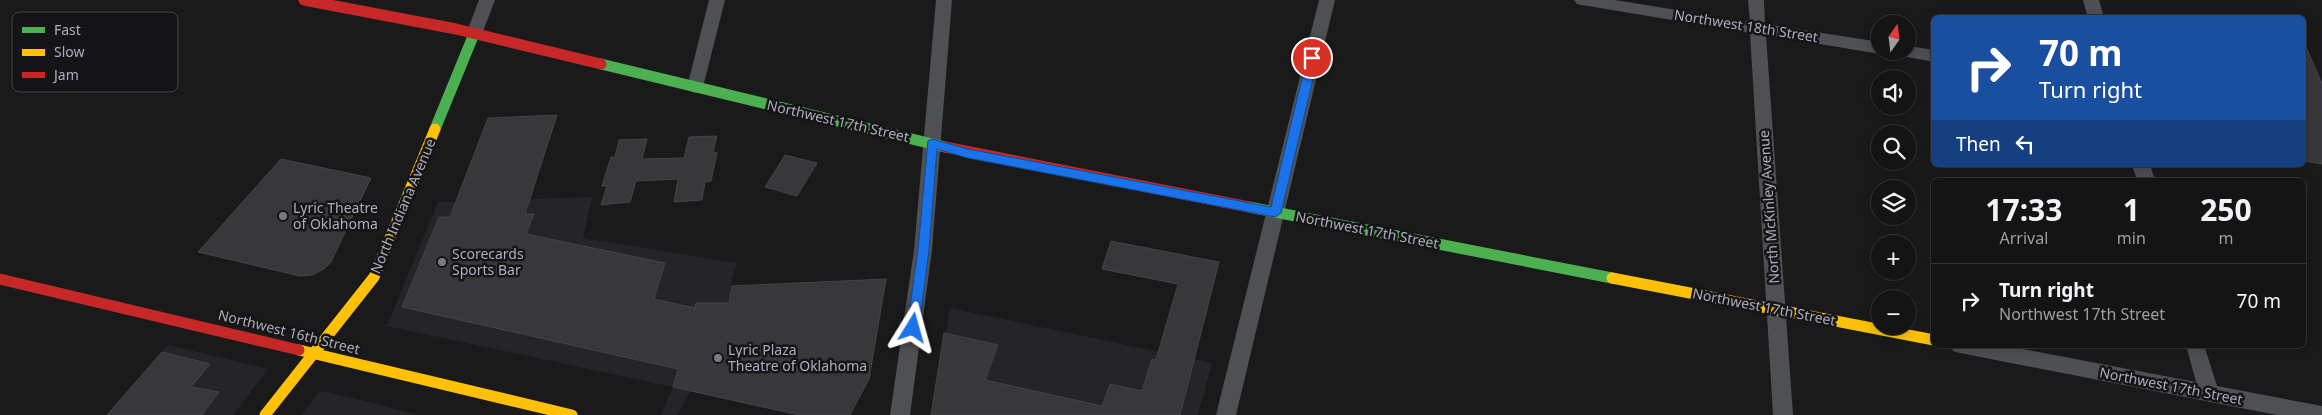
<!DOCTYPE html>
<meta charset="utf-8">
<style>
:root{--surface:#141414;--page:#212122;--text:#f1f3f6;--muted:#9d9ea0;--line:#333334}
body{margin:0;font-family:"Noto Sans",sans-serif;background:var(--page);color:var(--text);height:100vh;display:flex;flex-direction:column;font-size:19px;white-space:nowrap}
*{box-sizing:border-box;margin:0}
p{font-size:16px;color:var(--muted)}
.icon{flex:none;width:28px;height:28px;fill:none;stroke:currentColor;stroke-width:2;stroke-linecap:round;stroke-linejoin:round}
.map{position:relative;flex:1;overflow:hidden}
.panel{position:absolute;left:1931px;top:178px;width:375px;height:170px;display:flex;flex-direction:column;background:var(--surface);border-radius:8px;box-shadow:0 2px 12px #0003,0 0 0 1px var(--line)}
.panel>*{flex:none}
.banner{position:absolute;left:1931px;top:15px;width:375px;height:152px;border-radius:8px;box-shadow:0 2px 12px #0003,0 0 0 1px var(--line);background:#1a4fa0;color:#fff;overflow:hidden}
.needle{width:32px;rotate:14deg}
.buttons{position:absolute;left:1871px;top:15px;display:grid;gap:10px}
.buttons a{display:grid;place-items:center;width:45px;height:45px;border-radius:50%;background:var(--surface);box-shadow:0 2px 12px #0003,0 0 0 1px var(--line);font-size:25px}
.pin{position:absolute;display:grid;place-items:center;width:42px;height:42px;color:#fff;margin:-21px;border:2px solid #fff;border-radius:50%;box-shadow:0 1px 5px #0007}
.me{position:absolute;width:55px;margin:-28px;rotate:8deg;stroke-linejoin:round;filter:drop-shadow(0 0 4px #0008)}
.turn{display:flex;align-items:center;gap:18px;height:105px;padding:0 25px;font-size:22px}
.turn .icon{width:65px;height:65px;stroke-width:2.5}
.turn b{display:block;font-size:35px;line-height:42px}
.then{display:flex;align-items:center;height:48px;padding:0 25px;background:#0003;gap:10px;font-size:19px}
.eta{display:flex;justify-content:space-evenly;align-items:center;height:85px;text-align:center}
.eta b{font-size:30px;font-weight:700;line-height:35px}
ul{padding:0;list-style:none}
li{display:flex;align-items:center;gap:15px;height:75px;padding:0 25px;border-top:1px solid var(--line)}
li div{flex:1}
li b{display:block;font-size:19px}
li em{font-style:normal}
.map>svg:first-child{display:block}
.built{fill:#252428}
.building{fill:#38383b;stroke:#434447}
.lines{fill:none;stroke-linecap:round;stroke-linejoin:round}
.street{fill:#4e5054;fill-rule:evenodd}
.fast{stroke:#4caf50;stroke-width:11}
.slow{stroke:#ffc107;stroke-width:11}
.jam{stroke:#c62828;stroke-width:11}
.route{fill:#1a73e8;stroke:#114b97}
.poi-dot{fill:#797b84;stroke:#151417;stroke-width:2}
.labels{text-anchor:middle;stroke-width:5;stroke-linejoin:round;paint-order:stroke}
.street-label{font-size:14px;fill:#acafbc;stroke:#151417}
.poi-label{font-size:14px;fill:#acafbc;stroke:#151417;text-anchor:start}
.key{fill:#151417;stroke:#424249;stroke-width:1}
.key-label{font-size:14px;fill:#acafbc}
</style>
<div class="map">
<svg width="2322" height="415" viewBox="0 0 2322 415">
<rect width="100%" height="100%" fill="#1a1a1b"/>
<g class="built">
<path d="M 592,197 L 583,238 L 737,263 L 730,286 L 886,279 L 878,324 L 691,391 L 677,415 L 661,415 L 673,387 L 387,326 L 438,202 Z"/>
<path d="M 950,308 L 1212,363 L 1198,415 L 931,415 Z"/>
<path d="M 168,345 L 268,369 L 233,415 L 106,415 Z"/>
<path d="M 320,391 L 370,402 L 417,415 L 301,415 Z"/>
</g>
<g class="building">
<path d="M 2304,42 L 2322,84 L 2322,164 L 2304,161 Z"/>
<path d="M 557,115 L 525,214 L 534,214 L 526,234 L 665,263 L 654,299 L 695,308 L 696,303 L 729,303 L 732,286 L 886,279 L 869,379 L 850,415 L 799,415 L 673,387 L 678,369 L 402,307 L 439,217 L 450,217 L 488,118 Z"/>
<path d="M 717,136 L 713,152 L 717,153 L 711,181 L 705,182 L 702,200 L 674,202 L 678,179 L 636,181 L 630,202 L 601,205 L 607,186 L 602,186 L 611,157 L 615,157 L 619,140 L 647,139 L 642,159 L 684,158 L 689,137 Z"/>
<path d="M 785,155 L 817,163 L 797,196 L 765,187 Z"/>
<path d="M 281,159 L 371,178 L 331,262 L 324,269 L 312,275 L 300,276 L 198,252 Z"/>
<path d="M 1111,241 L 1219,262 L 1180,415 L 931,415 L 944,333 L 998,345 L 985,380 L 1102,406 L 1110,384 L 1142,391 L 1152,359 L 1156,360 L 1178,284 L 1102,269 Z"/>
<path d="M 162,352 L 210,364 L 191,387 L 219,392 L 202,415 L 107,415 Z"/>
</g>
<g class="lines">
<g class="street">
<path d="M 479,0 L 495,0 L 482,34 L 480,38 L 468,38 L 466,34 Z"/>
<path d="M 709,0 L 725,0 L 703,87 L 701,91 L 695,93 L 689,91 L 687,87 Z"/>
<path d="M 936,0 L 952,0 L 932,250 L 910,415 L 890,415 L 914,250 Z"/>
<path d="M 1319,0 L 1335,0 L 1236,415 L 1216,415 Z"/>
<path d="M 1574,0 L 1615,0 L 1750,22 L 1748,0 L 1764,0 L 1765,24 L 1880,42 L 1880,51 L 1886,51 L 1880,54 L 1766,35 L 1793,415 L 1773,415 L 1750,33 L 1582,5 L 1577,4 Z"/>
<path d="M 2083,0 L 2099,0 L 2104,18 L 2088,18 Z"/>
<path d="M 1908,46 L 1934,50 L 1934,62 L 1897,55 L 1895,51 L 1908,51 Z"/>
<path d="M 2132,165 L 2150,165 L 2155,180 L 2137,180 Z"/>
<path d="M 1951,345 L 2002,345 L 2196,382 L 2186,345 L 2204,345 L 2217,386 L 2322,406 L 2322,415 L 2277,415 L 1960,353 L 1953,351 Z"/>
</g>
<g class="fast">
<path d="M 601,64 L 945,147"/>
<path d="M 435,129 L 474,34"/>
<path d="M 1249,207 L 1612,278"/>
</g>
<g class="slow">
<path d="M 1612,278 L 1934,340"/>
<path d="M 299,350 L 572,415"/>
<path d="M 265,415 L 374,277 L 435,129"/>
</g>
<g class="jam">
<path d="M 304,0 L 456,29 L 601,64"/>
<path d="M 945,147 L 1249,207"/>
<path d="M 0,279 L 299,350"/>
</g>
</g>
<path class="route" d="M 1312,54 L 1318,58 L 1281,213 L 1275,217 L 968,158 L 937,149 L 929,250 L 919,328 L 918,332 L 909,332 L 907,328 L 918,250 L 928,141 L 932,139 L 968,149 L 1271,207 L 1307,58 Z"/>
<g class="poi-dot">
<circle cx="283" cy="216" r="5"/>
<circle cx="442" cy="262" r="5"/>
<circle cx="718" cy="358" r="5"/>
</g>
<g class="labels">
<g class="street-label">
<text transform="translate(1746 26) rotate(9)" y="5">Northwest 18th Street</text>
<text transform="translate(838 121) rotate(13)" y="5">Northwest 17th Street</text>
<text transform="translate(403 206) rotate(-67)" y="5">North Indiana Avenue</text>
<text transform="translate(1769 207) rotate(-94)" y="5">North McKinley Avenue</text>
<text transform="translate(1367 230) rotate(11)" y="5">Northwest 17th Street</text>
<text transform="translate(1764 307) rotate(11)" y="5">Northwest 17th Street</text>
<text transform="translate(289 332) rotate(14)" y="5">Northwest 16th Street</text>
<text transform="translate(2171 386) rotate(11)" y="5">Northwest 17th Street</text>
</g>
<g class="poi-label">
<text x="293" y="213">Lyric Theatre<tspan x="293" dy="16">of Oklahoma</tspan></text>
<text x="452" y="259">Scorecards<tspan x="452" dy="16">Sports Bar</tspan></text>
<text x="728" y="355">Lyric Plaza<tspan x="728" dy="16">Theatre of Oklahoma</tspan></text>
</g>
</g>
<rect x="12" y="12" width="166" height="80" rx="8" class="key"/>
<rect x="22" y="27" width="23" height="6" fill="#4caf50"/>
<rect x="22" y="49" width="23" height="7" fill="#ffc107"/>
<rect x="22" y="72" width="23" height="6" fill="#c62828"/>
<g class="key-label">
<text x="54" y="35">Fast</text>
<text x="54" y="57">Slow</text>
<text x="54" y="80">Jam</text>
</g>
</svg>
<div class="buttons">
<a><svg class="needle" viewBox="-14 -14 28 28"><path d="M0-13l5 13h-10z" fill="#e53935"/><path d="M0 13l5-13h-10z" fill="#9d9ea0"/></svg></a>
<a><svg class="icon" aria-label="sound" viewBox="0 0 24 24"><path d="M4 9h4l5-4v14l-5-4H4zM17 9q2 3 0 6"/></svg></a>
<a><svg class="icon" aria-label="search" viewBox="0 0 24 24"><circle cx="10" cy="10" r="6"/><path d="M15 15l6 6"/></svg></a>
<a><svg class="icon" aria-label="layers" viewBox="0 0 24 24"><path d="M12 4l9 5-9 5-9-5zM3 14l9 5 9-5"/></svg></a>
<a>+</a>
<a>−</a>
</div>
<div class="pin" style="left:1312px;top:58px;background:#d93025"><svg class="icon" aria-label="arrive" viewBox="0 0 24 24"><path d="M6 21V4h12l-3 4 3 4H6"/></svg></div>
<svg class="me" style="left:913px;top:328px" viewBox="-20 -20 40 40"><path d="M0-17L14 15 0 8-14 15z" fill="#1a73e8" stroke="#fff" stroke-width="4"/></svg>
<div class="banner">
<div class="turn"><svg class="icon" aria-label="right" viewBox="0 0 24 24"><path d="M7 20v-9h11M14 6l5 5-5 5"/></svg><div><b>70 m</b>Turn right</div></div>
<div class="then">Then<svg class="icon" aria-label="left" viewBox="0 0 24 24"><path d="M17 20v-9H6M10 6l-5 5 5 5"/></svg></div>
</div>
<section class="panel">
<div class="eta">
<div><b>17:33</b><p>Arrival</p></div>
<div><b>1</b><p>min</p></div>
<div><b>250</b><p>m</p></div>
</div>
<ul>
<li><svg class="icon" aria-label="right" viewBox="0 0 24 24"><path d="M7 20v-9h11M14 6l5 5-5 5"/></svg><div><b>Turn right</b><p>Northwest 17th Street</p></div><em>70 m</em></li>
</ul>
</section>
</div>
